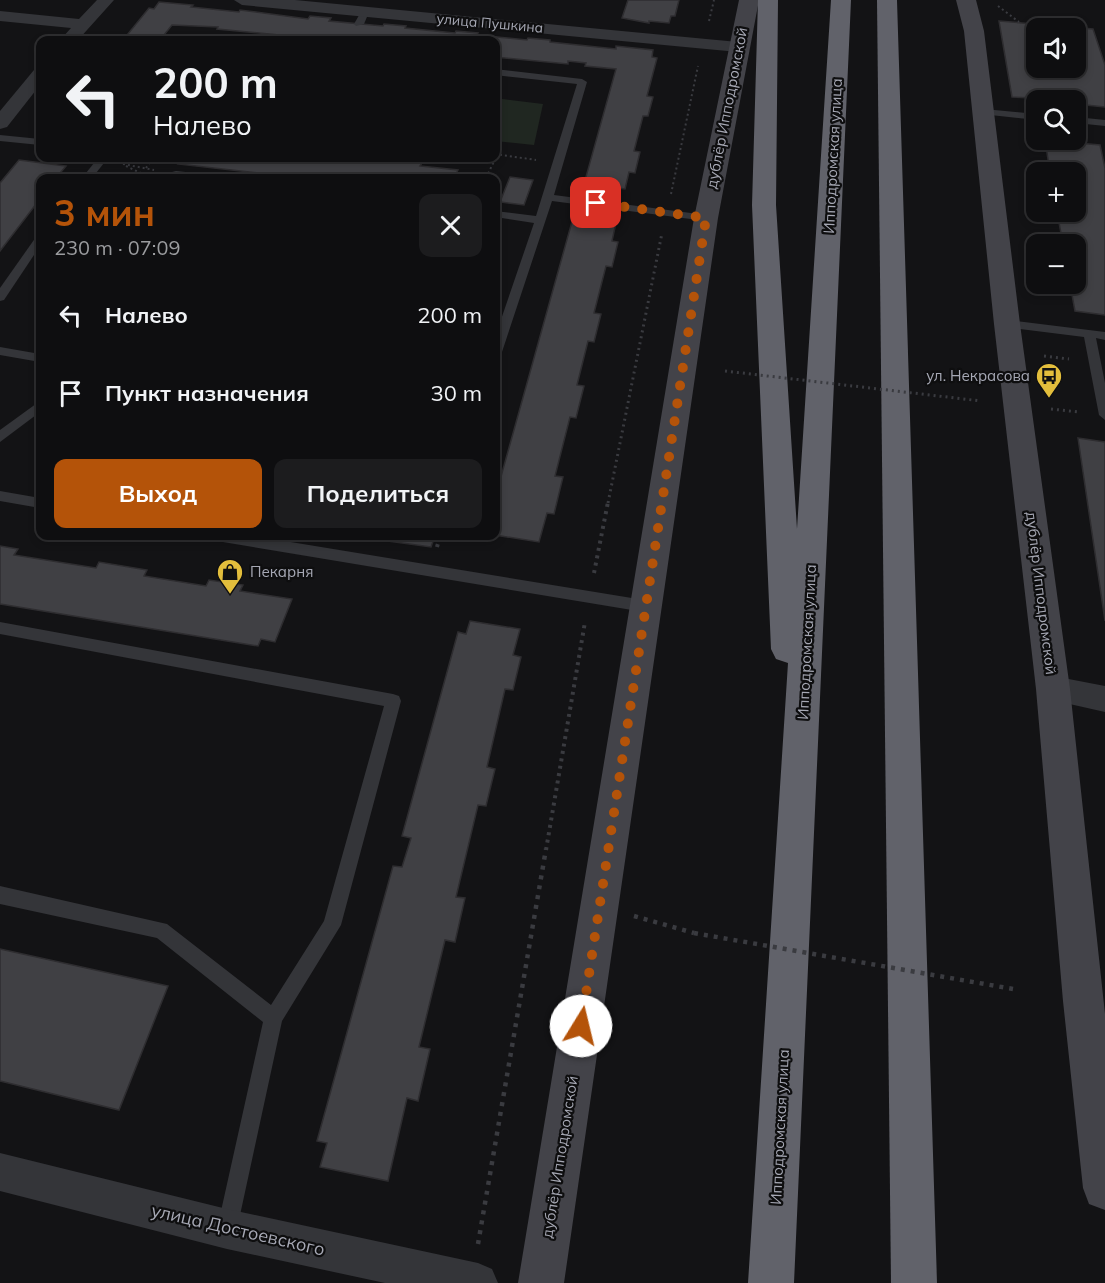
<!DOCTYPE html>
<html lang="ru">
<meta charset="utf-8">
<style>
:root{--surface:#0e0e10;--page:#1c1c1e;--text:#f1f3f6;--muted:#9b9c9f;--line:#2e2e30;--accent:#b45309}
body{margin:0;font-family:Mulish,sans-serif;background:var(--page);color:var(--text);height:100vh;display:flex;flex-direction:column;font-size:22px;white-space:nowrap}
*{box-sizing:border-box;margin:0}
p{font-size:20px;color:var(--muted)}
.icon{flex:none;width:33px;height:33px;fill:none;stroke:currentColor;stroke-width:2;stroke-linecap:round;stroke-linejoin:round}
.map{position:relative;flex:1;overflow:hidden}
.side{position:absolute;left:36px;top:174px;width:464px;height:366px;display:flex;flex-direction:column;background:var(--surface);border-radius:12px;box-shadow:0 3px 9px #0003,0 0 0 2px var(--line)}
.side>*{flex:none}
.banner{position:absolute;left:36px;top:36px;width:464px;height:126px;border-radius:12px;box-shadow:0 3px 9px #0003,0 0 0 2px var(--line);background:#0e0e10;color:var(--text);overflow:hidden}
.buttons{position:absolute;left:1026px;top:18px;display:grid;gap:12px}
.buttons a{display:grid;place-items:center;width:60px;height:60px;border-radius:12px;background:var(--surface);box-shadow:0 3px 9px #0003,0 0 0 2px var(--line);font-size:30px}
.pin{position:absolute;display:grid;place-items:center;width:51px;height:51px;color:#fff;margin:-26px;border-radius:12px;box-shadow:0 3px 9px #0006}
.me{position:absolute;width:66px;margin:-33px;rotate:9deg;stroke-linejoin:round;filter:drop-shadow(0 0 4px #0008)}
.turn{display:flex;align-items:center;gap:21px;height:126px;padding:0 18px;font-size:27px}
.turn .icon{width:78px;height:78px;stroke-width:2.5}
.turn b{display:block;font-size:42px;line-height:51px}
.round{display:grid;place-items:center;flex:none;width:63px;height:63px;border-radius:12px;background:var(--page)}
.summary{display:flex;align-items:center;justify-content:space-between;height:102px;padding:0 18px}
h1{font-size:36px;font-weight:700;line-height:45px;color:var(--accent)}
.cta{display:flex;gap:12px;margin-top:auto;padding:12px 18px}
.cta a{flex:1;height:69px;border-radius:12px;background:var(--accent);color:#fff;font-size:24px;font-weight:700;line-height:69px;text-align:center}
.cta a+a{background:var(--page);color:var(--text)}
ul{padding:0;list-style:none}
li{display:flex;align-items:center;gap:18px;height:78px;padding:0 18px}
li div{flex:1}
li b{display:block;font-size:22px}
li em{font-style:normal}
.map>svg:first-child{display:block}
.green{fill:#202721}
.building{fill:#404044;stroke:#2e2d30;stroke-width:1.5;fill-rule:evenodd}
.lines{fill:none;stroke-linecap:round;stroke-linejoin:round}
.path-far3{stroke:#3a3b40;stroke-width:2;stroke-dasharray:2 3;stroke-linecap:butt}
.path-far2{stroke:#3a3b40;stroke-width:3;stroke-dasharray:2 4;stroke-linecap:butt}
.path-far1{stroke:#3a3b40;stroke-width:4;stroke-dasharray:3 4.5;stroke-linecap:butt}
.path{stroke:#3a3b40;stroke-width:4.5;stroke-dasharray:4 6;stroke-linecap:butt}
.lane{fill:#343539;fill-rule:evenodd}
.street{fill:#343539;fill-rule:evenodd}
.secondary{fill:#434349;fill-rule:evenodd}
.highway{fill:#61626a;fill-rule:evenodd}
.path-bridge-far1{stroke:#3a3b40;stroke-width:3;stroke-dasharray:2 4;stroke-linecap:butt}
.path-bridge{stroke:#3a3b40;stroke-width:4.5;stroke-dasharray:4 6;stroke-linecap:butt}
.route{stroke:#b45309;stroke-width:10;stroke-dasharray:0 18}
.labels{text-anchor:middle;stroke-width:4.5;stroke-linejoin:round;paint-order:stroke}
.far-street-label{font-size:14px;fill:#a6a8b4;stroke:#0e0e0f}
.street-label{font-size:15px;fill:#a6a8b4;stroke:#0e0e0f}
.poi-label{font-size:15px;fill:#a6a8b4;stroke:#0e0e0f;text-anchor:end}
.near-street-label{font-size:18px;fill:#a6a8b4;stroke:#0e0e0f}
</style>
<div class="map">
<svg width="1105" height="1283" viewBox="0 0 1105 1283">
<rect width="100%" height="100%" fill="#131315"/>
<path class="green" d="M 495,98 L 543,104 L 534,145 L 495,141 Z"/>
<g class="building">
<path d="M 628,0 L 679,0 L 675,16 L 671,16 L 669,23 L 649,21 L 649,23 L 622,18 Z"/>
<path d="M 159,2 L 193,5 L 191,7 L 239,12 L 240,10 L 308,19 L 310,16 L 331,18 L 329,21 L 383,26 L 384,24 L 406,26 L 405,28 L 455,33 L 456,31 L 478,33 L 477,35 L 527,40 L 528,38 L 550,40 L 550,42 L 616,49 L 616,46 L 653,50 L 652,57 L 657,58 L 647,96 L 653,97 L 648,116 L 643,116 L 634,151 L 640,152 L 635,173 L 629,172 L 625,189 L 584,184 L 616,69 L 585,66 L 586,63 L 568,61 L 568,64 L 495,57 L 495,40 L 330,40 L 217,29 L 218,27 L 172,25 L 160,40 L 123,40 L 149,8 L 154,9 Z"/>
<path d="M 999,21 L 1093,29 L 1105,65 L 1105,107 L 1076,104 L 1076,100 L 1012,97 ZM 1036,28 L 1076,28 L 1076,68 L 1036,68 Z"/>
<path d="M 1045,140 L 1100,145 L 1105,168 L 1105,315 L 1075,311 L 1070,284 L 1076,284 L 1076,244 L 1063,244 L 1057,212 L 1076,212 L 1076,172 L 1050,172 Z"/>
<path d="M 183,158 L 350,158 L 395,163 L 396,160 L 422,163 L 420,166 L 458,170 L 454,178 L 303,178 L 178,164 Z"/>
<path d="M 19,160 L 66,166 L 56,178 L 40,178 L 40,199 L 0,251 L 0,183 Z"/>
<path d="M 510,177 L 533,180 L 524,205 L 500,202 Z"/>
<path d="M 573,218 L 616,223 L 612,241 L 618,242 L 612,267 L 606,266 L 594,313 L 601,314 L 594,342 L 588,341 L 577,385 L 584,386 L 576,418 L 570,417 L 555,476 L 563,477 L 554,514 L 547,513 L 539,542 L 495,535 L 495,498 Z"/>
<path d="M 1078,438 L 1105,442 L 1105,621 Z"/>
<path d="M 351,536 L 435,536 L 431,547 Z"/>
<path d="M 0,546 L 18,549 L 14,555 L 96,568 L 99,562 L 147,570 L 144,576 L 206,586 L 209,580 L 243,585 L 240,591 L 292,599 L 275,642 L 261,639 L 258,646 L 0,604 Z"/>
<path d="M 470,621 L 520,629 L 513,655 L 521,657 L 513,690 L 505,689 L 487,767 L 495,769 L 486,806 L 478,805 L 456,897 L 465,898 L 455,942 L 445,940 L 419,1047 L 430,1049 L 418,1101 L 407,1098 L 388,1181 L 320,1167 L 327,1143 L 317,1141 L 393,866 L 402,867 L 411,838 L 402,836 L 458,632 L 466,634 Z"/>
<path d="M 0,949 L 168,986 L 119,1110 L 0,1081 Z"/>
</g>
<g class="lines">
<g class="path-far3">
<path d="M 998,6 L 1019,22"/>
<path d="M 709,21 L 714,0"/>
<path d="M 495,154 L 536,160"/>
<path d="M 123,164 L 154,170"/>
<path d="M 126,166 L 151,178"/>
<path d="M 146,168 L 153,158"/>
<path d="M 486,178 L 497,155"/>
<path d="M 671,194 L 698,66"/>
</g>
<g class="path-far2">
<path d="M 1044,356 L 1069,359"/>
<path d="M 1051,409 L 1079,412"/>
<path d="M 608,503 L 662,233"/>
</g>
<g class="path-far1">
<path d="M 437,547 L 440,536"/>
<path d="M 594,573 L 608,502"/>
<path d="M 546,850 L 585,622"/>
</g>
<g class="path">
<path d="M 634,916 L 694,933"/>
<path d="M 478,1244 L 546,849"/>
</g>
<g class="lane">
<path d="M 365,9 L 369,12 L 364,24 L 356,26 L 354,24 L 362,10 Z"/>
<path d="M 186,36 L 205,37 L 210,40 L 181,40 Z"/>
<path d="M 495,69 L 582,79 L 587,82 L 554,195 L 706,215 L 711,218 L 706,221 L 552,201 L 501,355 L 495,359 L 495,337 L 534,223 L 495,217 L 495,211 L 536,216 L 577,84 L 495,75 Z"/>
<path d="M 984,109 L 1036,114 L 1036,120 L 981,114 L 979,112 Z"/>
<path d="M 1076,117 L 1105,120 L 1105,126 L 1076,123 Z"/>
<path d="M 0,135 L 40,139 L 40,145 L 0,141 Z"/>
<path d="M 98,158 L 108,158 L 92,178 L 82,178 Z"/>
<path d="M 176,171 L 214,175 L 219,178 L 172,176 L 172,172 Z"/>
<path d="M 40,235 L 40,246 L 4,300 L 0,301 L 0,288 L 36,237 Z"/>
<path d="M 1007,320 L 1105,332 L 1105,340 L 1096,338 L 1105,383 L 1105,420 L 1099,415 L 1084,337 L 1003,327 L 1001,324 Z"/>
<path d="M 0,347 L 40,354 L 40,362 L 0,355 Z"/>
<path d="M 40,401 L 40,412 L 0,442 L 0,430 Z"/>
<path d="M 0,491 L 40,498 L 40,508 L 0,501 Z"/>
<path d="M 216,536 L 254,536 L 644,600 L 649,602 L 651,606 L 649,610 L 644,612 L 223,542 L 218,540 Z"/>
<path d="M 0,622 L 393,694 L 399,696 L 401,701 L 341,925 L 282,1021 L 237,1229 L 234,1236 L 227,1239 L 220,1236 L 217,1229 L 263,1022 L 157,938 L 0,904 L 0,886 L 167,924 L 271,1005 L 324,921 L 384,706 L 0,634 Z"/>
</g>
<g class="street">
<path d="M 97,0 L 114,0 L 78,40 L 64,40 L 62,38 L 71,28 L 0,21 L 0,11 L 79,19 Z"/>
<path d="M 234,0 L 295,0 L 738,42 L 744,43 L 747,47 L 744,51 L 738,52 L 242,5 Z"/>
<path d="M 40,69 L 40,85 L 7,127 L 0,129 L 0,111 L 34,70 Z"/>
<path d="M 1053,676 L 1105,686 L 1105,712 L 1043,698 L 1038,689 L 1043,680 Z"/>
<path d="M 0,1153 L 227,1209 L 478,1263 L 492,1269 L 498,1283 L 385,1283 L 227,1249 L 0,1191 Z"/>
</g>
<g class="secondary">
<path d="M 739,0 L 759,0 L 718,218 L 564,1283 L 518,1283 L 694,218 Z"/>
<path d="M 956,0 L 976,0 L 984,31 L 1020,324 L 1070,689 L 1105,1014 L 1105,1210 L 1089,1204 L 1083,1188 L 1063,1001 L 1036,689 L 994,324 L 964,31 Z"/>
</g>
<g class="highway">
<path d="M 758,0 L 778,0 L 776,205 L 797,529 L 831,0 L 851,0 L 794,1283 L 748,1283 L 788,663 L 776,659 L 771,649 L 752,205 Z"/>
<path d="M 877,0 L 897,0 L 937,1283 L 891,1283 Z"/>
</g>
<path class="path-bridge-far1" d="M 725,371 L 981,401"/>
<path class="path-bridge" d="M 694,933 L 1013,989"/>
</g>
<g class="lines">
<path class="route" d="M 581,1026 L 706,218 L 596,203"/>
</g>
<defs>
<g id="bus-pin" transform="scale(1.35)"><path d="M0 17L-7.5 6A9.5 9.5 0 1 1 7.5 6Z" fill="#e3be3c" stroke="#0e0e0f"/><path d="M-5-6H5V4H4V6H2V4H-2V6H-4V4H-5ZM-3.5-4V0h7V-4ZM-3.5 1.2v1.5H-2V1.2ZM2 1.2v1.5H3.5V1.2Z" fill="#111"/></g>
<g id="shop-pin" transform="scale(1.35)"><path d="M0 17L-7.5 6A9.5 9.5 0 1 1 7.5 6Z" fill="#e3be3c" stroke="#0e0e0f"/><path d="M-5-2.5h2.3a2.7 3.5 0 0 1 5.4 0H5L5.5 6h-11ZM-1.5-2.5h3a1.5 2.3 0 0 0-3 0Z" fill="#111"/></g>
</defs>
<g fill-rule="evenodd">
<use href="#bus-pin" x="1049" y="376"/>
<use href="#shop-pin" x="230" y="572"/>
</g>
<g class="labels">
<g class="far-street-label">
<text transform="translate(490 23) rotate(5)" y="5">улица Пушкина</text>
</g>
<g class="street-label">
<text transform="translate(727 108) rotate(-79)" y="5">дублёр Ипподромской</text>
<text transform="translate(833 156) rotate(-87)" y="5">Ипподромская улица</text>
<text transform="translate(1041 593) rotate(83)" y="5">дублёр Ипподромской</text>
<text transform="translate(807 642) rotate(-87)" y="5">Ипподромская улица</text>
<text transform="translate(780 1127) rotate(-87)" y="5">Ипподромская улица</text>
<text transform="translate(560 1157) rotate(-81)" y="5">дублёр Ипподромской</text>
</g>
<g class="poi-label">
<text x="1030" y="381">ул. Некрасова</text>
<text x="250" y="577" text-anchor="start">Пекарня</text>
</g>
<g class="near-street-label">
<text transform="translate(238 1230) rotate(13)" y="6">улица Достоевского</text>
</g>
</g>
</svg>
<div class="buttons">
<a><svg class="icon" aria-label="sound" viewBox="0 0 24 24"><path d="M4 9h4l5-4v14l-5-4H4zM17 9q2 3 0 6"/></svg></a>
<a><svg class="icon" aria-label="search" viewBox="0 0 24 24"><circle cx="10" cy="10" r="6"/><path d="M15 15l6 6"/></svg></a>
<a>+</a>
<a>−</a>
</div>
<div class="pin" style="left:596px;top:203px;background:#d93025"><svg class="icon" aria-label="arrive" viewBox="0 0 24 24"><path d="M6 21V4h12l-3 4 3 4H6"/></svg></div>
<svg class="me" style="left:581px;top:1026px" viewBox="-20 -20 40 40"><circle r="19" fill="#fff"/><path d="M0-13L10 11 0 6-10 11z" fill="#b45309"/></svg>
<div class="banner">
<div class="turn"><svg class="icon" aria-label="left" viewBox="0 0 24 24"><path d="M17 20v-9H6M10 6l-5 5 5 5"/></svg><div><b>200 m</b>Налево</div></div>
</div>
<section class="side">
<div class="summary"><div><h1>3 мин</h1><p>230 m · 07:09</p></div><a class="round"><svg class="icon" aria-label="close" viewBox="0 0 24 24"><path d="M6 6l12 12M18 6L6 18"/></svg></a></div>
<ul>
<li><svg class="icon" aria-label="left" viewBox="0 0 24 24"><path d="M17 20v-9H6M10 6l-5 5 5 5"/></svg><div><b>Налево</b></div><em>200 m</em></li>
<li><svg class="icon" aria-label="arrive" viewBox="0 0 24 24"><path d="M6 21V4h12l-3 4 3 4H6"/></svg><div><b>Пункт назначения</b></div><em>30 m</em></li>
</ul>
<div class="cta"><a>Выход</a><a>Поделиться</a></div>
</section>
</div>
